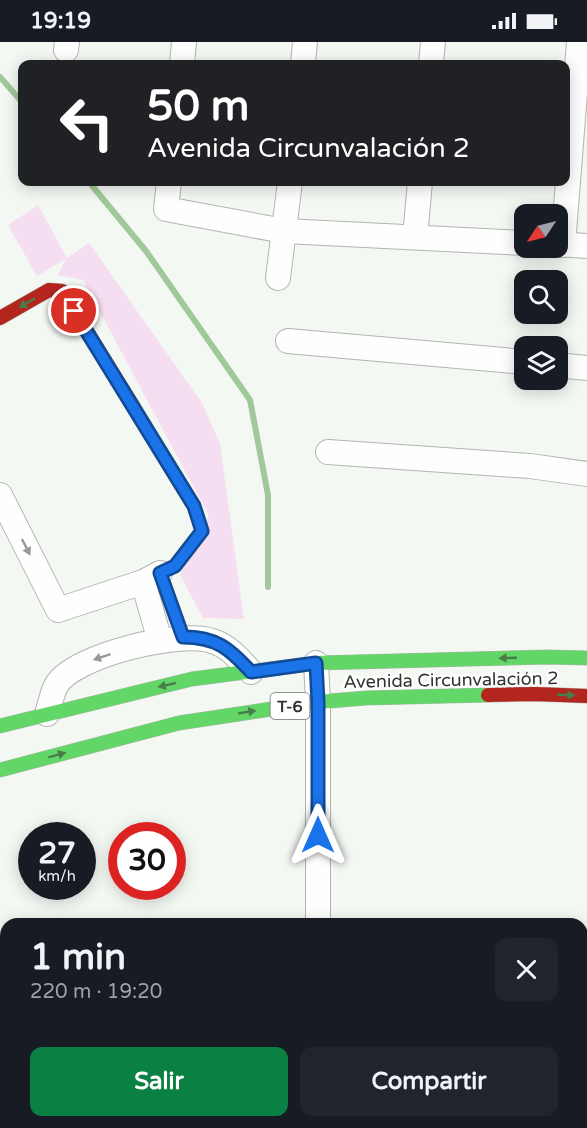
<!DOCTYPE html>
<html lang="es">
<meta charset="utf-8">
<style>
:root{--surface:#171b24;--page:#20242c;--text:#f1f3f6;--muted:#9ea1a6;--accent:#0b8043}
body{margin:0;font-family:"Varela Round",sans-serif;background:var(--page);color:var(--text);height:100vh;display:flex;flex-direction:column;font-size:22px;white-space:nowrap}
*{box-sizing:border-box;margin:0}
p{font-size:20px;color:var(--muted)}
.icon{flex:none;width:33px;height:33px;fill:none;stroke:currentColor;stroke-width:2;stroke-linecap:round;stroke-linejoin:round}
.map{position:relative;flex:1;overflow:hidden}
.details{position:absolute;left:0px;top:876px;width:588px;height:210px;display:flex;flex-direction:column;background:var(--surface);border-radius:18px 18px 0 0;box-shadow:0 3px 15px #0003}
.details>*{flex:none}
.guide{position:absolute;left:18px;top:18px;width:552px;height:126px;border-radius:12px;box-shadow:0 3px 15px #0003;background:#202124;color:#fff;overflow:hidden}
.needle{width:39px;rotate:235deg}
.buttons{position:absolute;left:514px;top:162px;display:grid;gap:12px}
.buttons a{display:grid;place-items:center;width:54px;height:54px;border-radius:12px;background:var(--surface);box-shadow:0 3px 15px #0003;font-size:30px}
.speed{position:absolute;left:18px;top:780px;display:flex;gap:12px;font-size:30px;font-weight:700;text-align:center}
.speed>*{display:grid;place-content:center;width:78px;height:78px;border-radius:50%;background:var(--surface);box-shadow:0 3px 15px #0003;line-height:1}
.speed small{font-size:15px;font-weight:400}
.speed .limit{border:9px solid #d22;background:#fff;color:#111}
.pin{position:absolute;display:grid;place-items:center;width:51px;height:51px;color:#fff;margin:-26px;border:3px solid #fff;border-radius:50%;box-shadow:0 2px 6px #0007}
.me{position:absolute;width:66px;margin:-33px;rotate:0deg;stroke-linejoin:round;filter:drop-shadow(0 0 4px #0008)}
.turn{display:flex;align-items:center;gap:21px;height:126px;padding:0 30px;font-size:27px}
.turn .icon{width:78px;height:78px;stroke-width:2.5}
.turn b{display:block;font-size:42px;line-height:51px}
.round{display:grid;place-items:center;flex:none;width:63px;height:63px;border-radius:12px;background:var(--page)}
.head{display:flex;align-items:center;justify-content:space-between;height:102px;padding:0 30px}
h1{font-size:36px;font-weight:800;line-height:45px}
.cta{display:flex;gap:12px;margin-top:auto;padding:12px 30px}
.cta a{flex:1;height:69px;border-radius:12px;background:var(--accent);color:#fff;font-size:24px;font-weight:800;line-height:69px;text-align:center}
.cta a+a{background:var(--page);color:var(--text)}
.status{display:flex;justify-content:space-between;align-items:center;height:42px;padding:0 30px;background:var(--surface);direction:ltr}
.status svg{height:16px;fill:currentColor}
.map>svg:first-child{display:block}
.green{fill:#f5def2}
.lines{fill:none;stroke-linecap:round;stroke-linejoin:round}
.stream{stroke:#a1c89a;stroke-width:6}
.street-casing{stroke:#b3b5b2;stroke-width:26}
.fast-casing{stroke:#b3b5b2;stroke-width:15}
.jam-casing{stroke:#b3b5b2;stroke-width:15}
.street{stroke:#fdfefd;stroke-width:24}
.fast{stroke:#63d668;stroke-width:14}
.jam{stroke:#b3261e;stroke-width:14}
.oneway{fill:#487d4a}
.oneway2{fill:#989997}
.route-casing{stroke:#114b97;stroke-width:15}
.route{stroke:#1a73e8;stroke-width:10}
.labels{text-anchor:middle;stroke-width:4.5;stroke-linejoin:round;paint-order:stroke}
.shield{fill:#fff;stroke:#70716f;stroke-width:1.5}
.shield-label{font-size:16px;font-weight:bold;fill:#323431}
.street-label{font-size:18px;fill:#323431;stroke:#fff}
</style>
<div class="status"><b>19:19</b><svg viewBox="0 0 49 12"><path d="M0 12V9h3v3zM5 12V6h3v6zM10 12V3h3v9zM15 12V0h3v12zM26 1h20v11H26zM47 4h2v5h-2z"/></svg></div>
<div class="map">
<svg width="587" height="1086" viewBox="0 0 587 1086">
<rect width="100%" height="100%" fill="#f4f8f3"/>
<path class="green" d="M 38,163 L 67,216 L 89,201 L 202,361 L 220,402 L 244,577 L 203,576 L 180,533 L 209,474 L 83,238 L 58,233 L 66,217 L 37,234 L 8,183 Z"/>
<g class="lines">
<g class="stream">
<path d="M 0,35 L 22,60"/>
<path d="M 89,140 L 146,209 L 250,358 L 268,453 L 268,545"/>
</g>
<g class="street-casing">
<g id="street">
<path d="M 66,8 L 67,0"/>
<path d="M 182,22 L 184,0"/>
<path d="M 303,22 L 305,0"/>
<path d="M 431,22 L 433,0"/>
<path d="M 169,140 L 166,167 L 284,189 L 525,201"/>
<path d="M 415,195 L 420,140"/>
<path d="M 558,202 L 587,204"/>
<path d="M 563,203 L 579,0"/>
<path d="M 278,236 L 290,140"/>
<path d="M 288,299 L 525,320"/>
<path d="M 558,323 L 587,326"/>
<path d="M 328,410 L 530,424 L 587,432"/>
<path d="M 0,453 L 58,568 L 143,540 L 160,531"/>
<path d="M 143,540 L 160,599"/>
<path d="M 316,621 L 318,660 L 318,882"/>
<path d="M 47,672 C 50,663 52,650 57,642 C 76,613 180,588 212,599 C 229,604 239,617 251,630"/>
<path d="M 0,914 L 6,915"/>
<path d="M 582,960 L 587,960"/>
<path d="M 309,1086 L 309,1080"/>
<path d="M 542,1086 L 542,1080"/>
</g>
</g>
<g class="fast-casing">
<g id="fast">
<path d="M 133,364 L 194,464 L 202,489 L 175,524 L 160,531 L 183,595"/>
<path d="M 0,684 L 192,637 L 316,621 L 547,615 L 587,616"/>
<path d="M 0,728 L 179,681 L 318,660 L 366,656 L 488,653"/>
</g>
</g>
<g class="jam-casing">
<g id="jam">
<path d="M 0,276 L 49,248 L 62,249 L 133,364"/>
<path d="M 488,653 L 534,652 L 587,654"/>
</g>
</g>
<use href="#street" class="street"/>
<use href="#fast" class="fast"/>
<use href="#jam" class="jam"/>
</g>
<defs><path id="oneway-solid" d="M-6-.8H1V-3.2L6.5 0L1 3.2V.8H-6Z" transform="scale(1.5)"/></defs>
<g class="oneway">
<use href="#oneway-solid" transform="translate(27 261) rotate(150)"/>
<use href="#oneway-solid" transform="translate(508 616) rotate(178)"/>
<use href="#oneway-solid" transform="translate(167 643) rotate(167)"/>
<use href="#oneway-solid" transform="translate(566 653) rotate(2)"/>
<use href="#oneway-solid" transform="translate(247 670) rotate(-9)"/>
<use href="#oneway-solid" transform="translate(57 713) rotate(-15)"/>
</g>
<g class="oneway2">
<use href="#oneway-solid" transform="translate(26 505) rotate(63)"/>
<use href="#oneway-solid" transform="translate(102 615) rotate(162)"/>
</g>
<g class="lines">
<g class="route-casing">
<path id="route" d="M 74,269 L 194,464 L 202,489 L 175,524 L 160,531 L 183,595 C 216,595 229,606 251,630 L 316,621 L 318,660 L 318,793"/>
</g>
<use href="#route" class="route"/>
</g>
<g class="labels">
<rect class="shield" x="270.5" y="651" width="39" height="26" rx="4.5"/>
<g class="shield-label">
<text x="290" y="670">T-6</text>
</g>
<g class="street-label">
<text transform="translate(451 638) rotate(-1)" y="6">Avenida Circunvalación 2</text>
</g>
</g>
</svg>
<div class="buttons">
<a><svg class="needle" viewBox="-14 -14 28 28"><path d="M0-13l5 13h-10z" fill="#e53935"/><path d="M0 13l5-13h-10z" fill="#9ea1a6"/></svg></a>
<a><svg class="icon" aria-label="search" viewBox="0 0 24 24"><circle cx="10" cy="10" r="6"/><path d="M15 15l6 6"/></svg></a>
<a><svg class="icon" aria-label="layers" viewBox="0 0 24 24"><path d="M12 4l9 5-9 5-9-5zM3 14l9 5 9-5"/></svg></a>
</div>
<div class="speed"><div>27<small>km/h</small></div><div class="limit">30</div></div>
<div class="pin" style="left:74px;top:269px;background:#d93025"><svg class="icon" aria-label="arrive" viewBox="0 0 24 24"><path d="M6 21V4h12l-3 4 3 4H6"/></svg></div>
<svg class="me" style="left:318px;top:793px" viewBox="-20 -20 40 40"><path d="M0-17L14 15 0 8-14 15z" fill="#1a73e8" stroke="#fff" stroke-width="4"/></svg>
<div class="guide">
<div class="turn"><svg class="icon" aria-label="left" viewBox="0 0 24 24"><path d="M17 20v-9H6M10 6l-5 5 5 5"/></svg><div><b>50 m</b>Avenida Circunvalación 2</div></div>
</div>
<section class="details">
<div class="head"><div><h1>1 min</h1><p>220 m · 19:20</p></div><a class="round"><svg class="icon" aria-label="close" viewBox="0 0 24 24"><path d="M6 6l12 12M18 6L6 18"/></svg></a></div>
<div class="cta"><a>Salir</a><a>Compartir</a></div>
</section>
</div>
